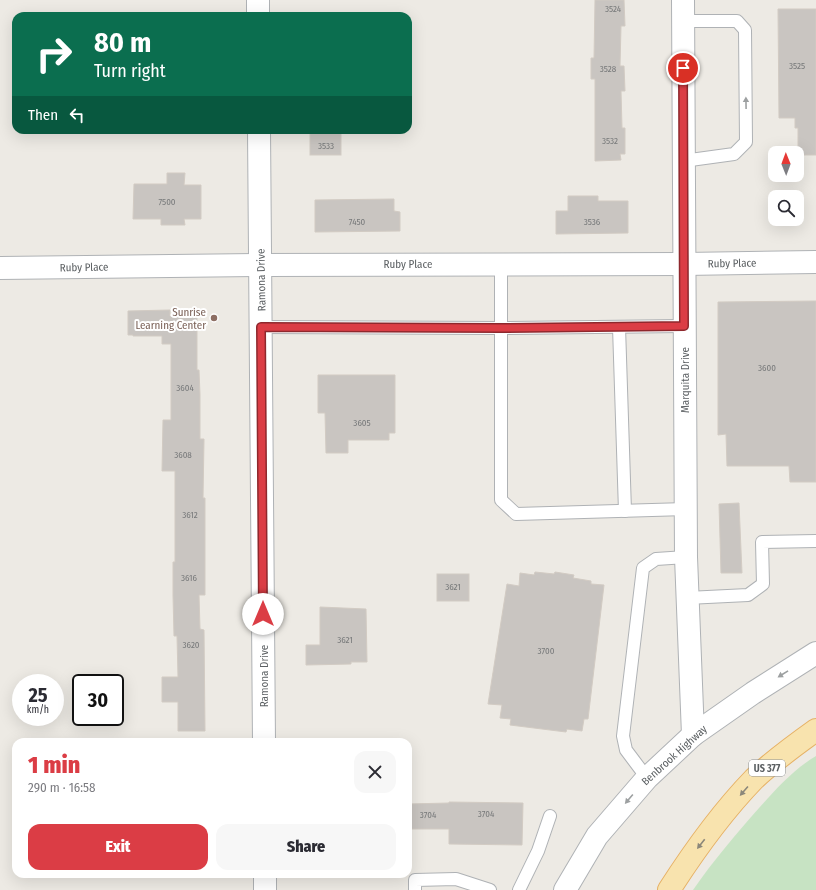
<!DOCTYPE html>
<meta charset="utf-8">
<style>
:root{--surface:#fff;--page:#f7f7f7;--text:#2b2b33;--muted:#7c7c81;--accent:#db3d45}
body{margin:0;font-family:"Fira Sans Condensed",sans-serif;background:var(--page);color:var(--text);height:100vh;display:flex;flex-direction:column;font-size:15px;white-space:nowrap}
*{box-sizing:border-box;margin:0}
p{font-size:13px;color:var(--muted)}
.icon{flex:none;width:22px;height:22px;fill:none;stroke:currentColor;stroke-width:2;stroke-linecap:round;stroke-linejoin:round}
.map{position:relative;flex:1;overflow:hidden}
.side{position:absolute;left:12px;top:738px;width:400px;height:140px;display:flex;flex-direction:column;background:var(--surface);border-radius:12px;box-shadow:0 4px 16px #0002}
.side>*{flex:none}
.top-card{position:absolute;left:12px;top:12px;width:400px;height:122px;border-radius:12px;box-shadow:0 4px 16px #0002;background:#0b6e4f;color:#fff;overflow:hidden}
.needle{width:26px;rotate:359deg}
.tools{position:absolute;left:768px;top:146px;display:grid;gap:8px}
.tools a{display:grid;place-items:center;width:36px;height:36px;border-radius:8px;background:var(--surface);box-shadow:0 4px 16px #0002;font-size:20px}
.speed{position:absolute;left:12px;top:674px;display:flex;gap:8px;font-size:20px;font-weight:700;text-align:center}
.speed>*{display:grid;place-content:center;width:52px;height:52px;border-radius:50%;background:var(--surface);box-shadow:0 4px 16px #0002;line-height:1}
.speed small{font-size:10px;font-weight:400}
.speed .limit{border:2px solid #111;border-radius:6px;background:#fff;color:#111}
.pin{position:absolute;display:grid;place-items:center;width:34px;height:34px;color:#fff;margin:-17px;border:2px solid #fff;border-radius:50%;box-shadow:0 1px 4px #0007}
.me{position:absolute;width:44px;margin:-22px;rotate:0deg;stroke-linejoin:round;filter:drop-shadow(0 0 3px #0008)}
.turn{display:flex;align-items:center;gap:14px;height:84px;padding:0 16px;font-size:18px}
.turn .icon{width:52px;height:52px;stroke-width:2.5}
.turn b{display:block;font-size:28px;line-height:34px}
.then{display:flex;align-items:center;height:38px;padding:0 16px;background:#0003;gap:8px;font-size:15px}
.round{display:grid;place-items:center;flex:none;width:42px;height:42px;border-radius:12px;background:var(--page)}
.head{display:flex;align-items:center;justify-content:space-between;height:68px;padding:0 16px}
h1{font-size:24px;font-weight:800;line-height:30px;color:var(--accent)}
.primary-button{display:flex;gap:8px;margin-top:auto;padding:8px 16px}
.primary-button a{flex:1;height:46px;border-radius:12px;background:var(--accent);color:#fff;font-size:16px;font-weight:800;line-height:46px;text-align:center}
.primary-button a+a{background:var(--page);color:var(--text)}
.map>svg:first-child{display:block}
.green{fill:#c7e3c3}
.building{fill:#c9c5c1;stroke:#d2cbc3}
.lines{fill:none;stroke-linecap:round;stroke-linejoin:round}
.service-casing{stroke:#afb2b5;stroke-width:14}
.minor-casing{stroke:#afb2b5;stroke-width:24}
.primary-casing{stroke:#e6b165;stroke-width:24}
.service{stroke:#fff;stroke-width:12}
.minor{stroke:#fff;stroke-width:22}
.primary{stroke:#f8e3ae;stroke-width:22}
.oneway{fill:#9da0a1}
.oneway2{fill:#8b877a}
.route-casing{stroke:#8e282d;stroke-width:10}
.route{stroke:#db3d45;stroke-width:7}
.education-dot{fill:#8d6e63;stroke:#fff;stroke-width:1.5}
.labels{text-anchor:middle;stroke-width:4;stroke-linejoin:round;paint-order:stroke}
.number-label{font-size:9px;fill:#77797a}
.shield{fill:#fff;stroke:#8d9092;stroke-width:1}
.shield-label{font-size:10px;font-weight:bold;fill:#5c6063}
.street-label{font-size:11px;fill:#5c6063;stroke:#fff}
.education-label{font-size:11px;fill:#785e54;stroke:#fff;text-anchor:end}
</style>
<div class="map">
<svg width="816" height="890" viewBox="0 0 816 890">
<rect width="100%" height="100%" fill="#edeae4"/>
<path class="green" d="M 816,756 L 816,890 L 693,890 C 713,861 736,834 759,808 C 776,789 794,769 816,756 Z"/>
<g class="building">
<path d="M 595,0 L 624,0 L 625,26 L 621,26 L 620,66 L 624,66 L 625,91 L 621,91 L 622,128 L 625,128 L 625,154 L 620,154 L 621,160 L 595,161 L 595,79 L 591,79 L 591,58 L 594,58 Z"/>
<path d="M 778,9 L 816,9 L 816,155 L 798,155 L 798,128 L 795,128 L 795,118 L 779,118 Z"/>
<rect x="310" y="130" width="31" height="25"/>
<path d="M 167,173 L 185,173 L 184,185 L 201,185 L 201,219 L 184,219 L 185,225 L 161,225 L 161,219 L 133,219 L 134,184 L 167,184 Z"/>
<path d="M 568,196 L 598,196 L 598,201 L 628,201 L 628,233 L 556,234 L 556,211 L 568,211 Z"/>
<path d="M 394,199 L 394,211 L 400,212 L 400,231 L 315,232 L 315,200 Z"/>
<path d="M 816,301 L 816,482 L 790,482 L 789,466 L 727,466 L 726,434 L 718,435 L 718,302 Z"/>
<path d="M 170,310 L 170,316 L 197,316 L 197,370 L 199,370 L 200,395 L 200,439 L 204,439 L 203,498 L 205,498 L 205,595 L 199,595 L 200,629 L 204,630 L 205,731 L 178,731 L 178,702 L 162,702 L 162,677 L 178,677 L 177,636 L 174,636 L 173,595 L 173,562 L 175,562 L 175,471 L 162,471 L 163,420 L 171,420 L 171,344 L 162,344 L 162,336 L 133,336 L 133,335 L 128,335 L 128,311 Z"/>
<path d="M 318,375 L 395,375 L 395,433 L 389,433 L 389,440 L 348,440 L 348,453 L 326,453 L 325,413 L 318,413 Z"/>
<path d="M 739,503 L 742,573 L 721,573 L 719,504 Z"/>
<path d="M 535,572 L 554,574 L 555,572 L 574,575 L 573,578 L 591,581 L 591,584 L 604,585 L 588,719 L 584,719 L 582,731 L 567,729 L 566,732 L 510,725 L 511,719 L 500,718 L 502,705 L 488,704 L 507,584 L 519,586 L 520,573 L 534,575 Z"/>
<rect x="437" y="574" width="32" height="27"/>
<path d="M 320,607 L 366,609 L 367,662 L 351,662 L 351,664 L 306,665 L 306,645 L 320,645 Z"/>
<path d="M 449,802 L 523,803 L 522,845 L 449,844 L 449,829 L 408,829 L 408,804 L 449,803 Z"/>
</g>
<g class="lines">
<g class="service-casing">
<g id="service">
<path d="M 683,21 L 737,21 L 745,30 L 746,142 L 734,154 L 683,161"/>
<path d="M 501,264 L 501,500 L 516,514 L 686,509"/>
<path d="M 261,327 L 501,328 L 684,326"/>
<path d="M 619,327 L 625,511"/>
<path d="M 687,598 L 748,595 L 763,584 L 762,542 L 816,541"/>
<path d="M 647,778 L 626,750 L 623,736 L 643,568 L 656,559 L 686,557"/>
<path d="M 415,890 L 415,880 L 456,879 L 490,890"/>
<path d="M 519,890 L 538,851 L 550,816"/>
</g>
</g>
<g class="minor-casing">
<g id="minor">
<path d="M 258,0 L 258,16"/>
<path d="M 683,0 L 686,557 L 693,735"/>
<path d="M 259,130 L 264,742"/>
<path d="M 0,268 L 260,265 L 684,264 L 816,262"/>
<path d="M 265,874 L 265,890"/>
<path d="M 565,890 L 597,836 L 647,778 L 693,735 L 753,693 L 816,653"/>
</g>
</g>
<g class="primary-casing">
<path id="primary" d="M 669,890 C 694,851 722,812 754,779 C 773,761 795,745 816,730"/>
</g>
<use href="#service" class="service"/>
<use href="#minor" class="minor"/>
<use href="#primary" class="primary"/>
</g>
<defs><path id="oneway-solid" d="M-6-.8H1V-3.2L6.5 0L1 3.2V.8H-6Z"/></defs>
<g class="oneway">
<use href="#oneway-solid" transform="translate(746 103) rotate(-91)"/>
<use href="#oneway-solid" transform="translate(783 674) rotate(148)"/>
<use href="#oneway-solid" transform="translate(629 799) rotate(130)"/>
</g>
<g class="oneway2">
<use href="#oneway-solid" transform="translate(744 791) rotate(131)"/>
<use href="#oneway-solid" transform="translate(701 844) rotate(128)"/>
</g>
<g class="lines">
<g class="route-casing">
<path id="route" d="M 263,614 L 261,327 L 501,328 L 684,326 L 683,68"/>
</g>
<use href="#route" class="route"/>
</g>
<circle class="education-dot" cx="214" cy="318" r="4"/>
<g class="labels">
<g class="number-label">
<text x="613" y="12">3524</text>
<text x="797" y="69">3525</text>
<text x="608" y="72">3528</text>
<text x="610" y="144">3532</text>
<text x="326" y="149">3533</text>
<text x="167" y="205">7500</text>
<text x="357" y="225">7450</text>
<text x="592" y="225">3536</text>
<text x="767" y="371">3600</text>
<text x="185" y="391">3604</text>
<text x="362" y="426">3605</text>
<text x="183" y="458">3608</text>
<text x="190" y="518">3612</text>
<text x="189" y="581">3616</text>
<text x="453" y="590">3621</text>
<text x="345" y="643">3621</text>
<text x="191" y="648">3620</text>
<text x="546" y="654">3700</text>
<text x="486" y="817">3704</text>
<text x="428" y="818">3704</text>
</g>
<rect class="shield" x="749" y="760" width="36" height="16" rx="3"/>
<g class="shield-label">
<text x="767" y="772">US 377</text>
</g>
<g class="street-label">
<text transform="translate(732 263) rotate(-1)" y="4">Ruby Place</text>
<text x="408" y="268">Ruby Place</text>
<text transform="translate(84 267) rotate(-1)" y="4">Ruby Place</text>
<text transform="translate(261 280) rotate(-91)" y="4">Ramona Drive</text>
<text transform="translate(685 380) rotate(-90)" y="4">Marquita Drive</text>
<text transform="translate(264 676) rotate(-90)" y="4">Ramona Drive</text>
<text transform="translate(674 755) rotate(-42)" y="4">Benbrook Highway</text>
</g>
<g class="education-label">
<text x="206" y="316">Sunrise<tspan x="206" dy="13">Learning Center</tspan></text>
</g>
</g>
</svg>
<div class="tools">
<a><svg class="needle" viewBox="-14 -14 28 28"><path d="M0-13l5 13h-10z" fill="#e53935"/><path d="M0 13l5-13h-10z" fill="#7c7c81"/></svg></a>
<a><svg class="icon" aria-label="search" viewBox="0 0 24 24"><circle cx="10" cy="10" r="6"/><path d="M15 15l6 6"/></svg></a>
</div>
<div class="speed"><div>25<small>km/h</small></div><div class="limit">30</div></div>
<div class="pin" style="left:683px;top:68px;background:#d93025"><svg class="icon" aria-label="arrive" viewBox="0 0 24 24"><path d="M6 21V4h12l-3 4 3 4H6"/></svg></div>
<svg class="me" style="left:263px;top:614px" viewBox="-20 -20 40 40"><circle r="19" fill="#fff"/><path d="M0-13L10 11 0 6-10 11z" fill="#db3d45"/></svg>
<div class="top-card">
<div class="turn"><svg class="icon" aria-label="right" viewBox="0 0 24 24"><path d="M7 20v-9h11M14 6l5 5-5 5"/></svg><div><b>80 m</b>Turn right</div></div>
<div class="then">Then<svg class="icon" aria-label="left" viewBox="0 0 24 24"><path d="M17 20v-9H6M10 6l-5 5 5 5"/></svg></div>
</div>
<section class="side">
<div class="head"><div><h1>1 min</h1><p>290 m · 16:58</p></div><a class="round"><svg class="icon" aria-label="close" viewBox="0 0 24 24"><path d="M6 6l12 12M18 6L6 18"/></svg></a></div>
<div class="primary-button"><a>Exit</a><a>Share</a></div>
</section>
</div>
